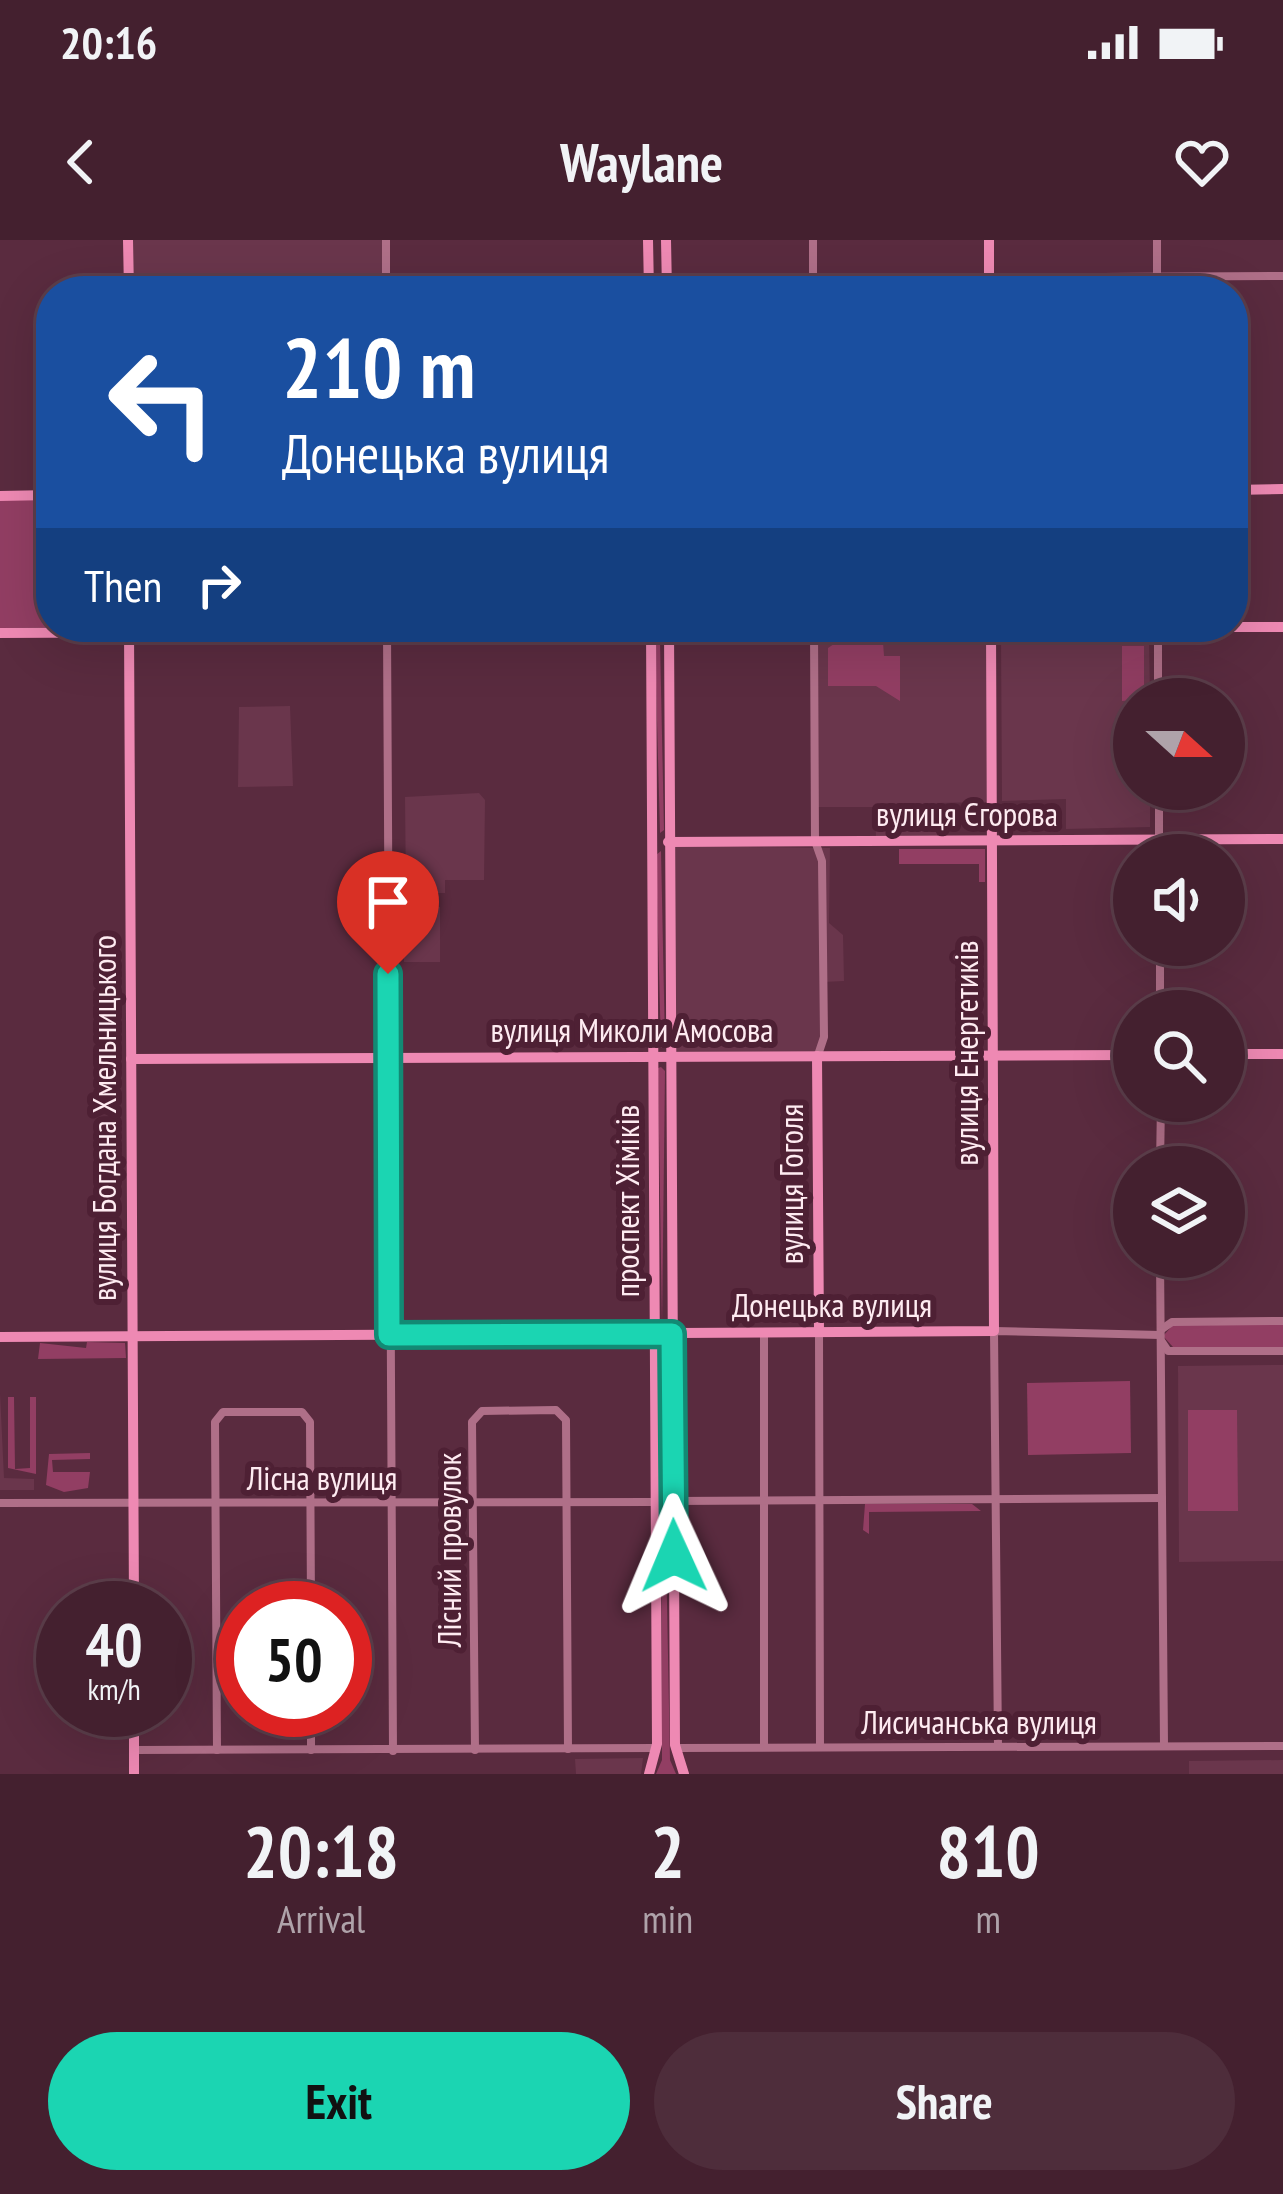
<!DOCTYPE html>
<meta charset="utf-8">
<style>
:root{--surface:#44202f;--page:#4e2d3b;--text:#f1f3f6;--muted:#afa3aa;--line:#5c3e4b;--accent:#1bd5b2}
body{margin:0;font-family:"PT Sans Narrow",sans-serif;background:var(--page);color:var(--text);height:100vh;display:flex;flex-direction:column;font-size:45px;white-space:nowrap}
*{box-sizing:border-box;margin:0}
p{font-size:39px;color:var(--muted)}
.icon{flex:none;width:66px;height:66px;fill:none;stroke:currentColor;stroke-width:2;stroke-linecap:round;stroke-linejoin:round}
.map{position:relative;height:1534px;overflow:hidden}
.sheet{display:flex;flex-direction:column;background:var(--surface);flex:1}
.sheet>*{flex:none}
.guide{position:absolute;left:36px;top:36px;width:1212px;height:366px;border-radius:48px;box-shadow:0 12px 48px #0002,0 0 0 3px var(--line);background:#1a4fa0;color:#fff;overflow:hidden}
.needle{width:78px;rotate:111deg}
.controls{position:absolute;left:1113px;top:438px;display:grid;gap:24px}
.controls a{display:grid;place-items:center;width:132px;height:132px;border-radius:50%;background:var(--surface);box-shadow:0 12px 48px #0002,0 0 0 3px var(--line);font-size:60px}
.speed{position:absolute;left:36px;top:1341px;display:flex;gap:24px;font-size:60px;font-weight:700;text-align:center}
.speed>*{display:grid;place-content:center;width:156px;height:156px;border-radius:50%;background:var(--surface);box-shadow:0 12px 48px #0002,0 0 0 3px var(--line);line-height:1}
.speed small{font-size:30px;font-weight:400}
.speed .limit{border:18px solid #d22;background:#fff;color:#111}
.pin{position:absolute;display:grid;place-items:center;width:102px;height:102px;color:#fff;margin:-123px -51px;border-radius:50% 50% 50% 0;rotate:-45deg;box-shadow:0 0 12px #0007}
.pin .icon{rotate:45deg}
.me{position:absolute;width:132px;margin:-66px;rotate:359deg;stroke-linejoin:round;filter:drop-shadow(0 0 9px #0008)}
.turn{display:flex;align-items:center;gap:42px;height:252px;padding:0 48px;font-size:54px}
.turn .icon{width:156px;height:156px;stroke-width:2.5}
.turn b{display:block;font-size:84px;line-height:102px}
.then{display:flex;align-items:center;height:114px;padding:0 48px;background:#0003;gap:24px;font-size:45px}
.eta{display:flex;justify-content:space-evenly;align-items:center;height:204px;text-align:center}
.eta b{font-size:72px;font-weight:600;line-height:84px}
.button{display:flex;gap:24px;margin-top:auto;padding:24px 48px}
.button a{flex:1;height:138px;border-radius:72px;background:var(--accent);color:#111;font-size:48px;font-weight:600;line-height:138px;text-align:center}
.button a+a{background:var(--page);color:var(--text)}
.status{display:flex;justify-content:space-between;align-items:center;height:84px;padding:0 60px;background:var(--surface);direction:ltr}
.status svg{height:33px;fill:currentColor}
header{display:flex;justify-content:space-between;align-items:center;height:156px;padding:0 48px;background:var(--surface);font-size:54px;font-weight:600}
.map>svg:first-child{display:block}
.built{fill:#6a364c}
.green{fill:#923e63}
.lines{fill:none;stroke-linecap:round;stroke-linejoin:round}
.street{stroke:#af6f88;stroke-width:8}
.secondary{stroke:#ee89b3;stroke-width:10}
.route-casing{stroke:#128a74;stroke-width:30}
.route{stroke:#1bd5b2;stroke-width:21}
.labels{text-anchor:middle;stroke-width:12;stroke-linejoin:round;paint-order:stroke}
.street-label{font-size:33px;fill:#feebf1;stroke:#4e2034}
</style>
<div class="status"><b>20:16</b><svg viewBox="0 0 49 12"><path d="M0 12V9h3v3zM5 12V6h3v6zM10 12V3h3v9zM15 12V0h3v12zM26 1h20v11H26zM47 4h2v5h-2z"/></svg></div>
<header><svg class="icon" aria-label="back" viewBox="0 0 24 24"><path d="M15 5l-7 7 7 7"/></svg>Waylane<svg class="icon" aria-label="heart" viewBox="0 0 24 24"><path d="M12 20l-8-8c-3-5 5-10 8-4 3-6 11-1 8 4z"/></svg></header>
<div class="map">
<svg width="1283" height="1534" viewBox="0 0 1283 1534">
<rect width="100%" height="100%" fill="#5a2b3f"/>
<g class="built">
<rect x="132" y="0" width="251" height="51"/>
<path d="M 987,391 L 988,562 L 937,563 L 937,597 L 876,598 L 875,567 L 818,567 L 817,392 Z"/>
<path d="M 1149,396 L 1150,459 L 1134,459 L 1134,549 L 1150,549 L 1150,587 L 1066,589 L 1066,559 L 1002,561 L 1001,398 Z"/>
<path d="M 290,466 L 293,546 L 238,547 L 239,467 Z"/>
<path d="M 479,553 L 485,560 L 484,640 L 445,640 L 445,653 L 406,653 L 405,557 Z"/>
<path d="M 675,606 L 830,608 L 829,683 L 843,695 L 844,741 L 823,742 L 822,812 L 675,813 Z"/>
<rect x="404" y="667" width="36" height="55"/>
<path d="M 1283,1125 L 1283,1321 L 1179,1322 L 1178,1126 Z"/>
<path d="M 0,1153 L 4,1238 L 34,1239 L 34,1250 L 0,1250 Z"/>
<path d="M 643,1518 L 641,1534 L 576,1534 L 575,1519 Z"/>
<path d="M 1283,1520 L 1283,1534 L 1189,1534 L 1189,1521 Z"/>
</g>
<g class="green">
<path d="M 0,260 L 51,260 L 51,387 L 125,387 L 0,388 Z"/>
<path d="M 660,401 L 664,590 L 660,593 L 655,405 Z"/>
<path d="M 837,402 L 883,402 L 884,416 L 900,416 L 900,461 L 876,446 L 828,446 L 828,408 Z"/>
<path d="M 1122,406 L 1144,406 L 1144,459 L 1122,461 Z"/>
<path d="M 899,609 L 985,609 L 985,642 L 979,642 L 979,624 L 899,624 Z"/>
<path d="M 661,611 L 665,804 L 661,808 L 656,615 Z"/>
<path d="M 661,827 L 665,831 L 662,1085 L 658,828 Z"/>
<path d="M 1173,1085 L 1283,1085 L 1283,1107 L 1173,1107 L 1163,1096 Z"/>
<path d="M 662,1101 L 670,1520 L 676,1534 L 656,1534 L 662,1520 Z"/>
<path d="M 87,1102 L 125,1103 L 126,1118 L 38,1119 L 40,1103 L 86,1108 Z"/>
<path d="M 1130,1141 L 1131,1213 L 1028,1215 L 1027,1143 Z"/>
<path d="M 8,1157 L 14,1157 L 15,1229 L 30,1228 L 30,1157 L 36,1157 L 36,1234 L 8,1228 Z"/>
<path d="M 1188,1170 L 1237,1170 L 1238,1271 L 1188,1271 Z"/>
<path d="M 90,1213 L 90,1219 L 52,1220 L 53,1232 L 90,1232 L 88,1248 L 64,1252 L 46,1245 L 49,1214 Z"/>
<path d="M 972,1264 L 981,1271 L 869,1272 L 869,1294 L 863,1290 L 865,1264 Z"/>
</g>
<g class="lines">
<g class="street">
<path d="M 386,0 L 386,51"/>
<path d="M 813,0 L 813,51"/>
<path d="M 1157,0 L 1157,51"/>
<path d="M 386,41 L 1283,36"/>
<path d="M 814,387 L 815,601 L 822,621 L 824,797 L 818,815"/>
<path d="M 1158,387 L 1158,459"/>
<path d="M 387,390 L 393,1511"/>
<path d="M 1159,549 L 1159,615"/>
<path d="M 1160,705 L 1160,771"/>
<path d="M 1160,927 L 1161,861"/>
<path d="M 1160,1017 L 1164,1506"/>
<path d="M 1162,1089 L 1172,1082 L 1283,1081"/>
<path d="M 764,1092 L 764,1507"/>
<path d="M 819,1092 L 820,1507"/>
<path d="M 1162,1102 L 1168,1111 L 1283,1111"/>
<path d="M 674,1261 L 1162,1258"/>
<path d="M 0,1263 L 654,1262"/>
<path d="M 998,1506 L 994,1091 L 1160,1095"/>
<path d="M 676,1508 L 1283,1506"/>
<path d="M 134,1510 L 656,1508"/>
<path d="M 217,1510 L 215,1182 L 223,1172 L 302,1172 L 310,1182 L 311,1368"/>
<path d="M 311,1510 L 311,1470"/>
<path d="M 475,1510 L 472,1182 L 482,1171 L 556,1170 L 566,1180 L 568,1509"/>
</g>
<g class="secondary">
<path d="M 128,0 L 129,51"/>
<path d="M 648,0 L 649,51"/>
<path d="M 666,0 L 667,51"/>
<path d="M 989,0 L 989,51"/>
<path d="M 1233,250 L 1283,249"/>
<path d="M 0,256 L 51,255"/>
<path d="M 129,387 L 134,1368"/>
<path d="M 669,387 L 675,1505 L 684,1534"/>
<path d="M 1233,387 L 1283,387"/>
<path d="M 0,393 L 1232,387"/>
<path d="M 668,602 L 1283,599"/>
<path d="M 1224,814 L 1283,814"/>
<path d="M 817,816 L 819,1092"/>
<path d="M 131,819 L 1134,815"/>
<path d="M 0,1097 L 994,1091 L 991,387"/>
<path d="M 134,1470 L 134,1534"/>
<path d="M 649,1534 L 657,1504 L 651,387"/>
</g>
</g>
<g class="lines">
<g class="route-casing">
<path id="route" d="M 388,734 L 389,1095 L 672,1094 L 674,1316"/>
</g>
<use href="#route" class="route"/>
</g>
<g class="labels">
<g class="street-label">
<text x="967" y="586">вулиця Єгорова</text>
<text x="632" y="802">вулиця Миколи Амосова</text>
<text transform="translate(966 813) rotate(-90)" y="12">вулиця Енергетиків</text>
<text transform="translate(104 878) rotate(-90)" y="12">вулиця Богдана Хмельницького</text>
<text transform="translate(791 944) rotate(-90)" y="12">вулиця Гоголя</text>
<text transform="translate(627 961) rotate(-90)" y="12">проспект Хіміків</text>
<text x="832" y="1077">Донецька вулиця</text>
<text x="322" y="1250">Лісна вулиця</text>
<text transform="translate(449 1310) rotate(-90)" y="12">Лісний провулок</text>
<text x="979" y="1494">Лисичанська вулиця</text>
</g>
</g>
</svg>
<div class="controls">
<a><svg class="needle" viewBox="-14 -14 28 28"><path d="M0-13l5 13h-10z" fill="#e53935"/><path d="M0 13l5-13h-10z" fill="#afa3aa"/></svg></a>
<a><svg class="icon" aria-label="sound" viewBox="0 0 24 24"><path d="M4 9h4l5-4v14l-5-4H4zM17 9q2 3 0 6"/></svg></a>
<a><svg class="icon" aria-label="search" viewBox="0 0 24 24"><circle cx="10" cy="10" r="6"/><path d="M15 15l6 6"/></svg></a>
<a><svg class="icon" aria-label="layers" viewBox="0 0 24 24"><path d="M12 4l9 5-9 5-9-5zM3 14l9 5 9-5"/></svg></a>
</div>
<div class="speed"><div>40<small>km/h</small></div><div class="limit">50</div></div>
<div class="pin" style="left:388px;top:734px;background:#d93025"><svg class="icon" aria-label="arrive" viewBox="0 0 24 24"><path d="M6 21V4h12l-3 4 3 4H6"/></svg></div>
<svg class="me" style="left:674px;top:1316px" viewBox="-20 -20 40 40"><path d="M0-17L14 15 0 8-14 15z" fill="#1bd5b2" stroke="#fff" stroke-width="4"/></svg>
<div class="guide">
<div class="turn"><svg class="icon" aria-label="left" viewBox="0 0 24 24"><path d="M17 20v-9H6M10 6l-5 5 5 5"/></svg><div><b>210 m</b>Донецька вулиця</div></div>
<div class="then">Then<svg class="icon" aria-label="right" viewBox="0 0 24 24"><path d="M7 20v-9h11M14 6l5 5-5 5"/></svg></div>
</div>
</div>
<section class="sheet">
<div class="eta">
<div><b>20:18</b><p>Arrival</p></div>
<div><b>2</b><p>min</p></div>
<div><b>810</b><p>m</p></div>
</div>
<div class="button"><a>Exit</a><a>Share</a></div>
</section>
